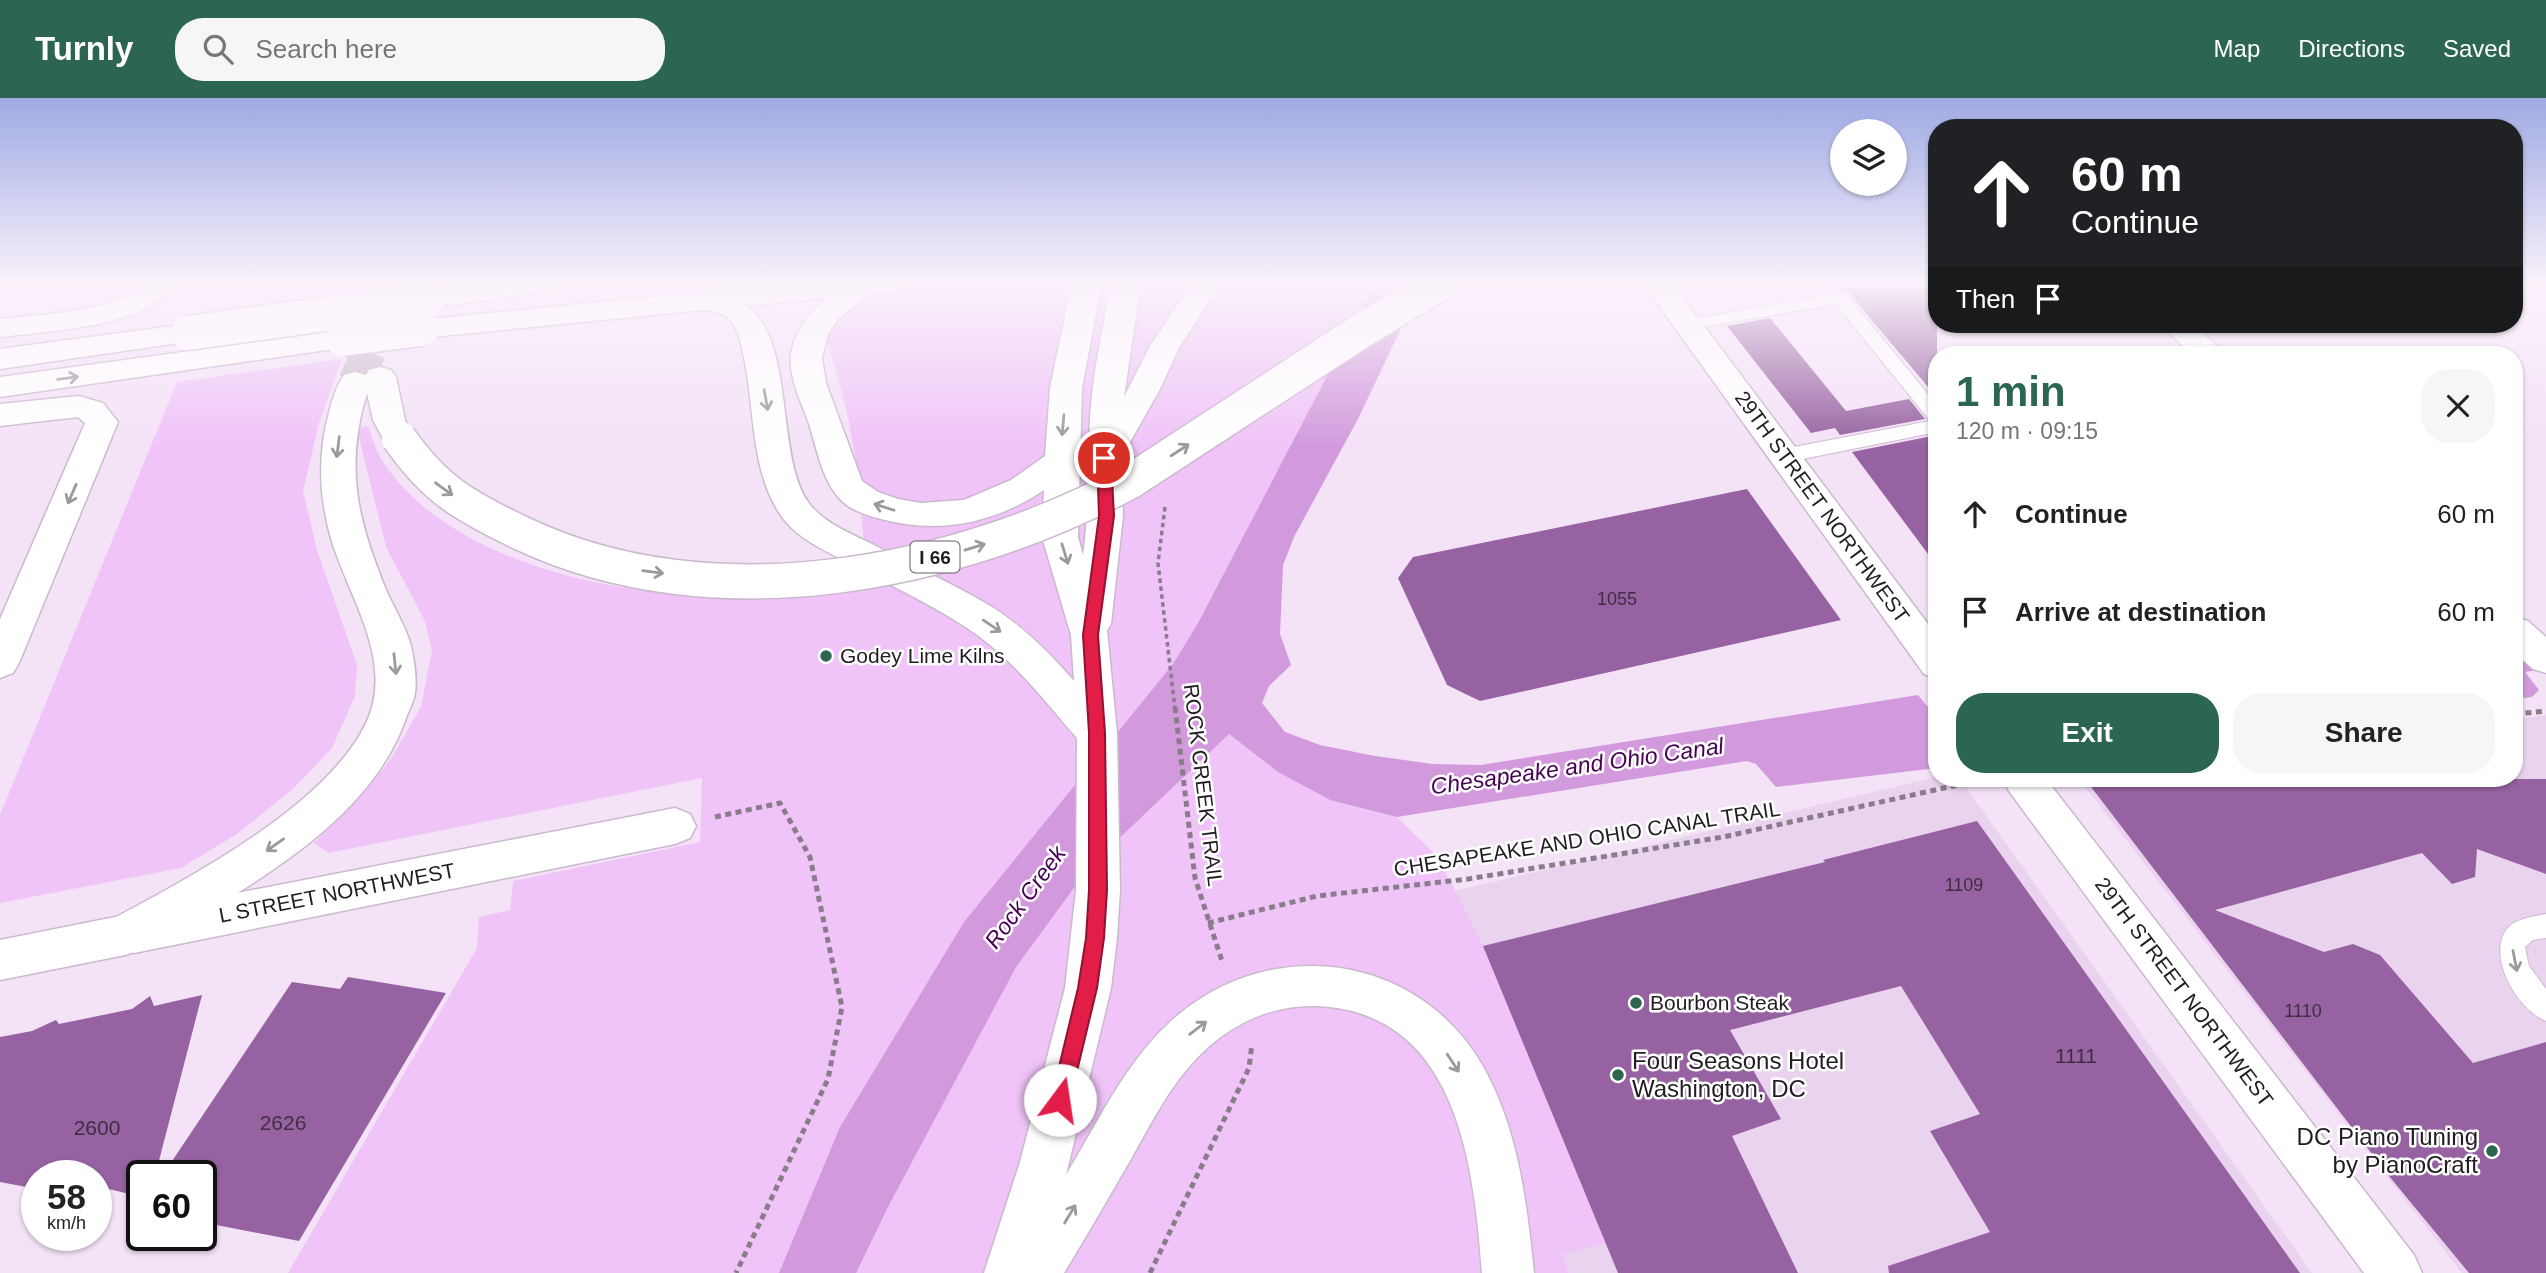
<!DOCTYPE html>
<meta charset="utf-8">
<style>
:root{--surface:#fff;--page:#f6f6f6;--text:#222;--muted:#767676;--accent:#2c6650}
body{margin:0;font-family:Helvetica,sans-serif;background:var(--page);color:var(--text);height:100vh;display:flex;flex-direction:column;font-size:26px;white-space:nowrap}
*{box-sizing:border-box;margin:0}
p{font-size:23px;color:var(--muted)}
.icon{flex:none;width:38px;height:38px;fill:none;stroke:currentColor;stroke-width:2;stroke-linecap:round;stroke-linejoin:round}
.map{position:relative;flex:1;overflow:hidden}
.details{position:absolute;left:1928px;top:248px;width:595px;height:441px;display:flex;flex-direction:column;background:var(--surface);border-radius:28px;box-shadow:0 2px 5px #0004}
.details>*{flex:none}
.top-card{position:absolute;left:1928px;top:21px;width:595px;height:214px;border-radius:28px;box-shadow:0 2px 5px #0004;background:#202124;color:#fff;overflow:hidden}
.fabs{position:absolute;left:1830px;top:21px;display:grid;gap:14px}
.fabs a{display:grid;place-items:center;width:77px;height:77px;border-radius:50%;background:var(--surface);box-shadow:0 2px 5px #0004;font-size:35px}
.speed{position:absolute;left:21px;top:1062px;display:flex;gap:14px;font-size:35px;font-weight:700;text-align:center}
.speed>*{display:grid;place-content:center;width:91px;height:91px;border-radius:50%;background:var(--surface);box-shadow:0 2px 5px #0004;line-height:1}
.speed small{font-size:18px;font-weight:400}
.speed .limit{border:4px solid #111;border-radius:10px;background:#fff;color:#111}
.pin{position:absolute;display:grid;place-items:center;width:60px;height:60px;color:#fff;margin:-30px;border:4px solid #fff;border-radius:50%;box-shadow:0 2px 7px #0007}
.me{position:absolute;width:77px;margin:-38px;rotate:14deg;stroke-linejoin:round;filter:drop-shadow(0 0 5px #0008)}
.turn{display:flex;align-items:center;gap:24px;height:147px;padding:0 28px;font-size:32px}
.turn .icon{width:91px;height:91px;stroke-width:2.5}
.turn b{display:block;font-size:49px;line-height:60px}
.then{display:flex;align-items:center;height:66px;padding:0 28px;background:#0003;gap:14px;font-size:26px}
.round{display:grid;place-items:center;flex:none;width:74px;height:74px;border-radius:28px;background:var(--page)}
.headline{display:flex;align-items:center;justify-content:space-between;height:119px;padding:0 28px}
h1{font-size:42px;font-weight:600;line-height:52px;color:var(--accent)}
.action{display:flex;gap:14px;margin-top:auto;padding:14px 28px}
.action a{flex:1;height:80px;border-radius:28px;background:var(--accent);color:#fff;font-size:28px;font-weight:600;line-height:80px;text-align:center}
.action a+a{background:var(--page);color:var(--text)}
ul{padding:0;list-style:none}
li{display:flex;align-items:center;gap:21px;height:98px;padding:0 28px}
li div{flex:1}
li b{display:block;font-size:26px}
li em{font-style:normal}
header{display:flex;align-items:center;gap:42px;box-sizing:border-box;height:98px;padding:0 35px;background:var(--accent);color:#fff}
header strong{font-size:33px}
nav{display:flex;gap:38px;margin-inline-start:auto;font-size:24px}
.search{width:490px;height:63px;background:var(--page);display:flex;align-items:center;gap:18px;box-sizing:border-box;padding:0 24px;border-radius:28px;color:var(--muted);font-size:26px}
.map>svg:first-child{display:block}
.built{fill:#ead3ee}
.green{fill:#f0c4f8}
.water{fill:#d29add}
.building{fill:#9762a1}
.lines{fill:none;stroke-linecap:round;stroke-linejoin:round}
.highway-tunnel{stroke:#cabacd;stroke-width:34;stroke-dasharray:34 17;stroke-linecap:butt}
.lane-casing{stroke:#cab9cd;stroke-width:2}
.street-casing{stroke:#cab9cd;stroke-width:3}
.secondary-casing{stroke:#cab9cd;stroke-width:3}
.primary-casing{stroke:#cab9cd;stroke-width:3}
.highway-casing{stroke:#cab9cd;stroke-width:3}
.path-far1{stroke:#897d8b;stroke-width:3.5;stroke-dasharray:4.5 3.5;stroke-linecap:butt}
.path{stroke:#897d8b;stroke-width:5;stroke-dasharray:6 4.5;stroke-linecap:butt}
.lane{fill:#fff;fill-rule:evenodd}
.street{fill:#fff;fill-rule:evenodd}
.secondary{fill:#fff;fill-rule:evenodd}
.primary{fill:#fff;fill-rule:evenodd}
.highway{fill:#fff;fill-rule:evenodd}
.highway-bridge-casing{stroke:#cab9cd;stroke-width:37;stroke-linecap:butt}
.highway-bridge{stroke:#fff;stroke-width:34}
.oneway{stroke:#9c999c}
.route{fill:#e11d48;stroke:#92132f;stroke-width:2}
.poi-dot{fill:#2c6650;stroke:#fff;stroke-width:2.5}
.labels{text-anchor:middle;stroke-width:5;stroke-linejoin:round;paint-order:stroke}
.number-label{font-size:18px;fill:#3f2e42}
.shield{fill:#fff;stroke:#646065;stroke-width:2}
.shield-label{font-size:19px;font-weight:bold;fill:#221c23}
.street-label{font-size:21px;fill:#221c23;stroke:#fff}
.poi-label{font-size:21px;fill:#221c23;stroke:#fff;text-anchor:start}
.near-number-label{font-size:21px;fill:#3f2e42}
.water-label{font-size:23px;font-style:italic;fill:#480054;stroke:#fff}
.near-poi-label{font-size:24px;fill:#221c23;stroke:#fff;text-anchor:start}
</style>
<header>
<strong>Turnly</strong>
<div class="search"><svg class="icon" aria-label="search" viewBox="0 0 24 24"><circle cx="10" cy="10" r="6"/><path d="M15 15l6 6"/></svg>Search here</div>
<nav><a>Map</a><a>Directions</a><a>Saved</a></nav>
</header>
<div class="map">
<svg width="2546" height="1175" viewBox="0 0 2546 1175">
<rect width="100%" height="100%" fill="#f4e2f7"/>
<g class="built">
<path d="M 2546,617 L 2546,1175 L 2462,1175 L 2079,681 L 2515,681 L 2515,621 Z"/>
<path d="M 1937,679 L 1960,681 L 2312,1175 L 1569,1175 L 1562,1156 L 1606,1144 L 1455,793 Z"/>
</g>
<g class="green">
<path d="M 817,184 L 1376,184 L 1198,525 L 1173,566 L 1229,636 L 1278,674 L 1330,702 L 1397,719 L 1438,759 L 1483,848 L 1606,1145 L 1562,1156 L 1569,1175 L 288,1175 L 477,850 L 479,819 L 510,812 L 513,783 L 700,744 L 702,680 L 329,755 L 314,745 L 353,706 L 391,661 L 421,609 L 432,553 L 425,523 L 386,449 L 357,331 L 368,328 C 373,341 377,356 385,367 C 455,467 617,497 731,500 C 776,501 823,494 868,490 L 857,368 L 847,313 L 826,240 Z"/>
<path d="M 342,261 L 319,325 L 303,393 L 317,452 L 357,567 L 355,598 L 332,650 L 293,691 L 237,736 L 181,770 L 0,805 L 0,717 L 177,284 Z"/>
</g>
<g class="water">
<path d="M 1376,184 L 1423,184 L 1359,319 L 1294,439 L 1283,467 L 1280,536 L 1291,567 L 1269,588 L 1262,605 L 1285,634 L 1320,647 L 1375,658 L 1433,666 L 1481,667 L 1918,597 L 1937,620 L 1937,670 L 1776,689 L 1756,666 L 1747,663 L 1397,719 L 1330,702 L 1278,674 L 1229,636 L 1090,768 L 1016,869 L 889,1107 L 856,1175 L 779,1175 L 840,1029 L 964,824 L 1173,566 L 1198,525 Z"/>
<path d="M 2546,547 L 2546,571 L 2525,574 L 2539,592 L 2532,599 L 2515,601 L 2515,551 Z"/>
</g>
<g class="building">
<path d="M 1833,184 L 1937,184 L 1937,303 L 1931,296 L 1934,296 L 1848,194 L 1840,192 Z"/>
<path d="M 1770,220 L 1846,313 L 1909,301 L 1925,321 L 1840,337 L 1835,330 L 1811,335 L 1727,228 Z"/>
<path d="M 1937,337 L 1937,468 L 1852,354 Z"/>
<path d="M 1747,391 L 1841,522 L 1480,603 L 1447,587 L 1398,480 L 1413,459 Z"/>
<path d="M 2085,681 L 2546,681 L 2546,776 L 2477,751 L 2475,779 L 2452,786 L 2422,755 L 2215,812 L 2324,854 L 2353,846 L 2380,857 L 2473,965 L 2546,944 L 2546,1175 L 2469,1175 L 2389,1078 Z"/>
<path d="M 1977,723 L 2300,1175 L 1889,1175 L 1888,1168 L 1990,1134 L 1930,1033 L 1980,1016 L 1901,888 L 1730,932 L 1781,1021 L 1732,1038 L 1798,1175 L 1618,1175 L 1483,848 L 1825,764 L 1823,762 Z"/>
<path d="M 348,879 L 446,895 L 299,1143 L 201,1124 L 201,1078 L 162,1078 L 292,884 L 340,891 Z"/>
<path d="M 202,897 L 155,1078 L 142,1078 L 142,1099 L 96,1088 L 96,1078 L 55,1078 L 37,1074 L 37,1091 L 0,1084 L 0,939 L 32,933 L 56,922 L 59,926 L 132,911 L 150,898 L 154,908 Z"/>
</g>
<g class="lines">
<path class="highway-tunnel" d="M 355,284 L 385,220"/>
<g class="lane-casing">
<g id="lane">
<path d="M 1840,195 L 1846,196 L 1937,307 L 1937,334 L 1783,365 L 1776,363 L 1773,358 L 1776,353 L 1783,351 L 1930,323 L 1836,206 L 1687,232 L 1678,227 L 1687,222 Z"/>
<path d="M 2546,816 L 2546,840 L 2533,842 L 2525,849 L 2529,868 L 2546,891 L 2546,923 C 2518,912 2487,860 2506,832 C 2515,820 2533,819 2546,816 Z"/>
</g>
</g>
<g class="street-casing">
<g id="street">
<path d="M 147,184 L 178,184 C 147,230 51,233 0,239 L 0,221 C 42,216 115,215 147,184 Z"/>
<path d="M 1642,184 L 1671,184 L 1937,538 L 1937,581 L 1924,576 Z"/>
<path d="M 2160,226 L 2193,226 L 2226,257 L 2192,257 Z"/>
<path d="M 79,298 L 103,305 L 118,324 L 19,565 L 13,575 L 0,580 L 0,521 L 85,325 L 78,319 L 0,328 L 0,306 Z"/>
<path d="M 2515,519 L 2528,523 L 2546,539 L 2546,575 L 2533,571 L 2515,555 Z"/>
<path d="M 2003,681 L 2046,681 L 2414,1157 L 2422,1175 L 2364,1175 L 2009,693 Z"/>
<path d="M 675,710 L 690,716 L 696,728 L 690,740 L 675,746 L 134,855 L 118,849 L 112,835 L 118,821 L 134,815 Z"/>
</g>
</g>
<g class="secondary-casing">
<g id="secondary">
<path d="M 486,184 L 568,184 L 564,190 L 554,193 L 452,207 L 442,204 L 437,198 L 442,192 Z"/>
<path d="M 738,184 L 797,184 L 793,190 L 720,206 L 710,203 L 705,197 L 710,191 Z"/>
</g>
</g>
<g class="primary-casing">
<g id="primary">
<path d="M 847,184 L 883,184 L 838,221 L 828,236 L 822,260 L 826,285 L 862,383 L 878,394 L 898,401 L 921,405 L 964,402 L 1011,382 L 1045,358 L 1050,290 L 1072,184 L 1102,184 L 1082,290 L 1078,439 L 1083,457 C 1091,403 1086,350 1092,296 C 1096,259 1105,221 1111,184 L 1141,184 L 1124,299 L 1150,248 L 1193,184 L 1222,184 L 1180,248 L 1159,293 L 1121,360 L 1123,418 L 1111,526 L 1107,532 L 1117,635 L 1120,792 L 1117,840 L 1111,890 L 1066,1077 C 1097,1026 1125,965 1170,924 C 1269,833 1423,855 1486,974 C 1519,1036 1527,1107 1534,1175 L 1482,1175 C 1474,1066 1457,913 1316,908 C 1272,907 1233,925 1202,955 C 1171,985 1152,1024 1131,1061 C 1109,1099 1087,1137 1064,1175 L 984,1175 L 1020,1064 L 1065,890 L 1076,792 L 1077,640 C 1042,600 1010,557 964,528 C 927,504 886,485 847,464 C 824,452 798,441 782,419 C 751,375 755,316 745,265 C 742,251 740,232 729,221 C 718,210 698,213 683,209 L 679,203 L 683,197 C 698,193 711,194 725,198 C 802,216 771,350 808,404 C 823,425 852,436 874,447 C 912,467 951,485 987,506 C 1021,526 1049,554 1074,583 L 1071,537 L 1042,439 L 1044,392 C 995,425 939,437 881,421 C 866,417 849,412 839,400 C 821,379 817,351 809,326 C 803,308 793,289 791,270 C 787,234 819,203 847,184 Z"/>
<path d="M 125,817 L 141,823 L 147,837 L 141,851 L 125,857 L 0,882 L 0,842 Z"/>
</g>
</g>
<g class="highway-casing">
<g id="highway">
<path d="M 461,184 L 512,184 L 508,190 L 427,211 L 416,208 L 412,202 L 416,196 Z"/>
<path d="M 800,184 L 909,184 L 905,190 L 895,193 L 421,240 L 410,238 L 406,231 L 410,224 L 421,222 Z"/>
<path d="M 188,226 L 199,228 L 203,235 L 199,242 L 0,271 L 0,251 Z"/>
<path d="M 343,232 L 354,234 L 358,241 L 354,248 L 0,299 L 0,279 Z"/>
<path d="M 380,269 L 391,272 L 396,279 L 405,322 L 415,340 L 411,348 L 399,351 L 387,348 L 373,322 L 367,295 C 344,370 358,424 387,494 C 395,512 406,529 411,548 C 414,561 417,582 415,595 C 414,603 409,612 406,620 C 369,729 235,797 141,851 L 125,857 L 109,851 L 103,837 L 109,823 C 189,780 317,713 362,633 C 400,567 348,501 330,437 C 320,400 318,364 326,327 C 330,310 334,291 344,277 L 355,274 L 366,277 L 369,272 Z"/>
</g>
</g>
<path class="path-far1" d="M 1165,409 L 1158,465 L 1175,611"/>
<g class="path">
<path d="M 1175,609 L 1195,780 L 1223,866"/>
<path d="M 2515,616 L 2546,613"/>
<path d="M 715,719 L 780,705 L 810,759 L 842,909 L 828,981 L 736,1175"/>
<path d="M 1208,825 L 1317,798 L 1468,781 L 1723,739 L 1971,684"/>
<path d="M 1150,1175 L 1249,970 L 1252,946"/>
</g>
<use href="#lane" class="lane"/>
<use href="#street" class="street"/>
<use href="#secondary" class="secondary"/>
<use href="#primary" class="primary"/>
<use href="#highway" class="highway"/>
<g class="highway-bridge-casing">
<g id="highway-bridge">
<path d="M 188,235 L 427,202"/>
<path d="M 343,241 L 421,231"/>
<path d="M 399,340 C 435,392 466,409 523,436 C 712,525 954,478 1131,383 L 1361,233 L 1442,184"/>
</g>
</g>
<use href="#highway-bridge" class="highway-bridge"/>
</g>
<defs><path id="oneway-shaft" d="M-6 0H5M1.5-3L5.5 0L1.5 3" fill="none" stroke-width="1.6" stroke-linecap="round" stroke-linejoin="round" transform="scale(1.75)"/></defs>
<g class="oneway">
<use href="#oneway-shaft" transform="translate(68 280) rotate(-8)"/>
<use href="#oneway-shaft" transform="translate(766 302) rotate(80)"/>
<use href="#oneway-shaft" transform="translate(1063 327) rotate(95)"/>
<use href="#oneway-shaft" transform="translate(338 349) rotate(97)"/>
<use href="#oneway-shaft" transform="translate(1180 352) rotate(-33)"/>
<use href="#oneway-shaft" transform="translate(444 391) rotate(36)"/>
<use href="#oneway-shaft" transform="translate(72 396) rotate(113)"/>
<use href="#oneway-shaft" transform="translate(884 409) rotate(-162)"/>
<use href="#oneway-shaft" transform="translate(975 449) rotate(-17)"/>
<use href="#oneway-shaft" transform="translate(1065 456) rotate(73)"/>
<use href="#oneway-shaft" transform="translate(653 474) rotate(8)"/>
<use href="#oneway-shaft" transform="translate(992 528) rotate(34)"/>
<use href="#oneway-shaft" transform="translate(395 566) rotate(84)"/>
<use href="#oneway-shaft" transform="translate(275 747) rotate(145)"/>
<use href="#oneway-shaft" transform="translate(2515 863) rotate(79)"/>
<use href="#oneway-shaft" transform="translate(1198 930) rotate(-37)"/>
<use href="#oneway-shaft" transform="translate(1453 965) rotate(57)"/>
<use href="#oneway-shaft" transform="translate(1070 1116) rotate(-59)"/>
</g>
<linearGradient id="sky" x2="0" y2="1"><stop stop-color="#9faae4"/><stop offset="0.53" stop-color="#faf2fb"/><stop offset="1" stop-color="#faf2fb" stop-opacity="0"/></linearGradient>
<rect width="2546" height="349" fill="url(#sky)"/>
<path class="route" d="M 1104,356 L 1111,360 L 1114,418 L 1098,537 L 1105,635 L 1107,792 L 1104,840 L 1097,890 L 1070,1002 L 1068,1009 L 1060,1012 L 1053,1009 L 1051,1002 L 1078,890 L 1086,840 L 1089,792 L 1089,635 L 1083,537 L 1099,418 L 1097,360 Z"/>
<g class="poi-dot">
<circle cx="826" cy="558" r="7"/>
<circle cx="1636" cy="905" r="7"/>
<circle cx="1618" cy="977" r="7"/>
<circle cx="2492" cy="1053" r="7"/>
</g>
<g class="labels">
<g class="number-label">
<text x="1617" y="507">1055</text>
<text x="1964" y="793">1109</text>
<text x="2303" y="919">1110</text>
</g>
<rect class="shield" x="910.5" y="443.5" width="49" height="31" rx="5"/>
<g class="shield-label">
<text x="935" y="466">I 66</text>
</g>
<g class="street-label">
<text transform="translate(1822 409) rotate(54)" y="7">29TH STREET NORTHWEST</text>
<text transform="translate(1203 687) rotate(83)" y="7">ROCK CREEK TRAIL</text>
<text transform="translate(1587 741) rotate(-9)" y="7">CHESAPEAKE AND OHIO CANAL TRAIL</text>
<text transform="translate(337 795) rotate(-11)" y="7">L STREET NORTHWEST</text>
<text transform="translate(2184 894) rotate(53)" y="7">29TH STREET NORTHWEST</text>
</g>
<g class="poi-label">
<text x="840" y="565">Godey Lime Kilns</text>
<text x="1650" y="912">Bourbon Steak</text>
</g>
<g class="near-number-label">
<text x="2076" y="965">1111</text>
<text x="283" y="1032">2626</text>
<text x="97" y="1037">2600</text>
</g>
<g class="water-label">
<text transform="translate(1577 668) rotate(-8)" y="8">Chesapeake and Ohio Canal</text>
<text transform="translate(1025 799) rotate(-54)" y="8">Rock Creek</text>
</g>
<g class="near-poi-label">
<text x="1632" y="971">Four Seasons Hotel<tspan x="1632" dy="28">Washington, DC</tspan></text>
<text x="2478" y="1047" text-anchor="end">DC Piano Tuning<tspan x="2478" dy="28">by PianoCraft</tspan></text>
</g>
</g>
</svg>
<div class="fabs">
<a><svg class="icon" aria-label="layers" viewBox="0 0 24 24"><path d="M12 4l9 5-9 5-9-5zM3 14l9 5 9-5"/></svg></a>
</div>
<div class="speed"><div>58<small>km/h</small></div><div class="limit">60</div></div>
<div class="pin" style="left:1104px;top:360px;background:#d93025"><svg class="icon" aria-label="arrive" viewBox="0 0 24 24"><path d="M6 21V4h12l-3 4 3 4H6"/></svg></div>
<svg class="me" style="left:1060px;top:1002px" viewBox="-20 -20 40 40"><circle r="19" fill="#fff"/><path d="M0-13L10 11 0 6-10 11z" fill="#e11d48"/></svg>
<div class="top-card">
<div class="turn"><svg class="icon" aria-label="ahead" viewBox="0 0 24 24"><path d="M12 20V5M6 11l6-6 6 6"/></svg><div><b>60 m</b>Continue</div></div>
<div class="then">Then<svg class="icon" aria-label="arrive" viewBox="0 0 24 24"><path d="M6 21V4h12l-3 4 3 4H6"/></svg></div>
</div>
<section class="details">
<div class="headline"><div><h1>1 min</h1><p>120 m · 09:15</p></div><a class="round"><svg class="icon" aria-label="close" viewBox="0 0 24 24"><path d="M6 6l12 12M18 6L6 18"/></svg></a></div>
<ul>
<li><svg class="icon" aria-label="ahead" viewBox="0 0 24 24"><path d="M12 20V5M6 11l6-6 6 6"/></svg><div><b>Continue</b></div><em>60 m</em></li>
<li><svg class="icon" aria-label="arrive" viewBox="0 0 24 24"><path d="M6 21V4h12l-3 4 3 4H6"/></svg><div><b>Arrive at destination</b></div><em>60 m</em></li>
</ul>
<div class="action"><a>Exit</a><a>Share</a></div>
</section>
</div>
